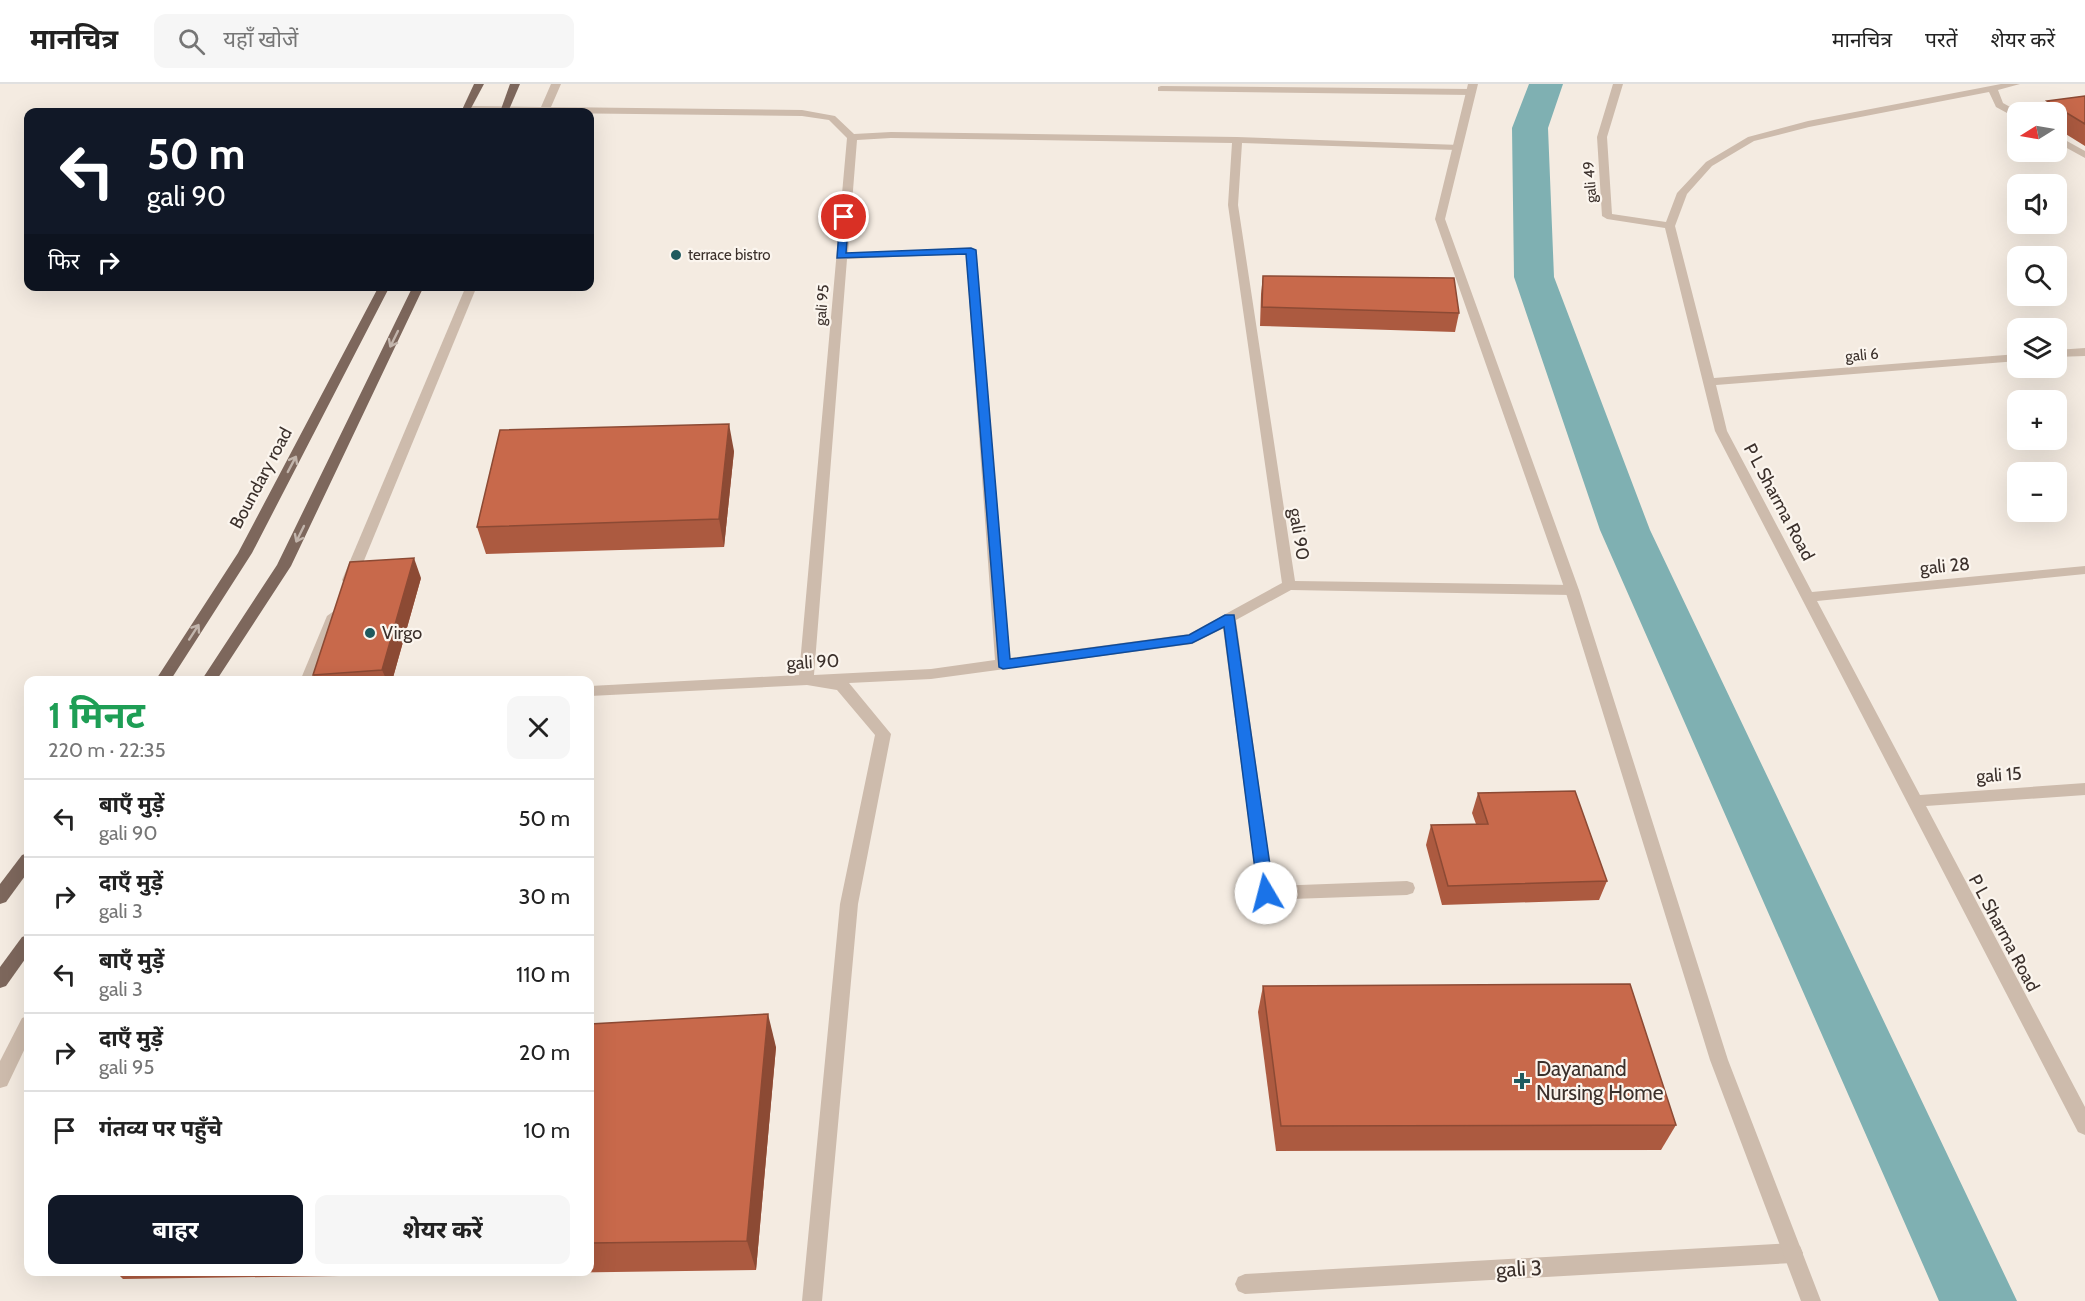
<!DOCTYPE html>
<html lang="hi">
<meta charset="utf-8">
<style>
:root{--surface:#fff;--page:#f6f6f6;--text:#222;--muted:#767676;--line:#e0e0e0;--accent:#111827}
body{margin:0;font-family:Cabin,"Noto Sans Devanagari",sans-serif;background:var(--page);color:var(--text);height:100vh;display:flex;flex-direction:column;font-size:22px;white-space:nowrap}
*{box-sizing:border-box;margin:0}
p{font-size:20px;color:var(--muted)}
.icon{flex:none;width:33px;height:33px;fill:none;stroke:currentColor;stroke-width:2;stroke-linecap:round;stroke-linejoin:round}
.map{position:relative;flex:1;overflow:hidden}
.drawer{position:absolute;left:24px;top:592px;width:570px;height:600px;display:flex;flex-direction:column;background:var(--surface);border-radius:12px;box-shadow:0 6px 24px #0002}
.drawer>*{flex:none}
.guide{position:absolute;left:24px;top:24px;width:570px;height:183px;border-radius:12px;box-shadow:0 6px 24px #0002;background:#111827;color:#fff;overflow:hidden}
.needle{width:39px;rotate:259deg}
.controls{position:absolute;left:2007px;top:18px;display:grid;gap:12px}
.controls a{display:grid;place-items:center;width:60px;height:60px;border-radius:12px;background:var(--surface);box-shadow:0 6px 24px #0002;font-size:30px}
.pin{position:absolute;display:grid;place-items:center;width:51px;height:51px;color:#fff;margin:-26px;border:3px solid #fff;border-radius:50%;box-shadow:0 2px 6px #0007}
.me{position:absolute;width:66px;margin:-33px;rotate:352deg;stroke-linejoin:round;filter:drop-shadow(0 0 4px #0008)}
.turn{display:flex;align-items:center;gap:21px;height:126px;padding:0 24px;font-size:27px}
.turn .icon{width:78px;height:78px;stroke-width:2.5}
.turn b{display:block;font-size:42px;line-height:51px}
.then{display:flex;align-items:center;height:57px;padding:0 24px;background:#0003;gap:12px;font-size:22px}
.round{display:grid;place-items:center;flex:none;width:63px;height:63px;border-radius:12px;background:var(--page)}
.overview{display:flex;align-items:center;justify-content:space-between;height:102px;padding:0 24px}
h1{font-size:36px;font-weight:700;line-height:45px;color:#1e9e55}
.cta{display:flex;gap:12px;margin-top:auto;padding:12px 24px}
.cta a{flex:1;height:69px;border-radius:12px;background:var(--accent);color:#fff;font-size:24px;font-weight:700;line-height:69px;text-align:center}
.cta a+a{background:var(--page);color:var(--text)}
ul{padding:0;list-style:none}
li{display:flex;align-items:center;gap:18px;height:78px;padding:0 24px;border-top:2px solid var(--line)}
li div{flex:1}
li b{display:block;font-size:22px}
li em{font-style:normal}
header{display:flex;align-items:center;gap:36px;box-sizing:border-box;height:84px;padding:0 30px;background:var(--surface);border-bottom:2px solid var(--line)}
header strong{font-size:28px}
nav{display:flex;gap:33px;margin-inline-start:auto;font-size:21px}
.search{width:420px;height:54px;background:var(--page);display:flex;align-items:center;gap:15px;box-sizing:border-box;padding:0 21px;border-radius:12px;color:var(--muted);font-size:22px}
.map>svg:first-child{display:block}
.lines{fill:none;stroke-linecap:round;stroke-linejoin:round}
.canal{fill:#7fb0b2;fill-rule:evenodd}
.minor{fill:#cdbbac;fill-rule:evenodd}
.tertiary{fill:#cdbbac;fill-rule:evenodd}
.primary{fill:#7d675c;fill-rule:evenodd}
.wall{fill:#ac5a40}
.shaded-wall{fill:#8c4a34}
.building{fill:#c8694b;stroke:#8c4a34;stroke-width:1.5}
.oneway{stroke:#c2b5ac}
.route{fill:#1a73e8;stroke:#114b97;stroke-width:1.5}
.poi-dot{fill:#1f5a5e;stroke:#fbf5ee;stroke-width:2}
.labels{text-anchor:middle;stroke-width:4.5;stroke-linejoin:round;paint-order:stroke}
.far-street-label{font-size:15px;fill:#3b302b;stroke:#fbf5ee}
.far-poi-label{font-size:15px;fill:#3b302b;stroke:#fbf5ee;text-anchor:start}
.street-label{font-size:18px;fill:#3b302b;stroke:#fbf5ee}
.poi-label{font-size:18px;fill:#3b302b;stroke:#fbf5ee;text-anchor:start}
.near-poi-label{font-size:21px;fill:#3b302b;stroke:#fbf5ee;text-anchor:start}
.near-street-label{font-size:21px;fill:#3b302b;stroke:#fbf5ee}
</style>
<header>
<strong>मानचित्र</strong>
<div class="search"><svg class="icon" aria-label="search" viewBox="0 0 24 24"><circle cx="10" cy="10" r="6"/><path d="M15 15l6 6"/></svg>यहाँ खोजें</div>
<nav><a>मानचित्र</a><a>परतें</a><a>शेयर करें</a></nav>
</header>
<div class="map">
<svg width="2085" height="1217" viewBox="0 0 2085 1217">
<rect width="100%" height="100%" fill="#f4ebe1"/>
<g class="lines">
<path class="canal" d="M 1529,0 L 1563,0 L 1548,44 L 1554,193 L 1650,446 L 2017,1217 L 1939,1217 L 1600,446 L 1514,193 L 1512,44 Z"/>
<g class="minor">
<path d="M 551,0 L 561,0 L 551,23 L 802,26 L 835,32 L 854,50 L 891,48 L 1237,53 L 1460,61 L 1460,65 L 1457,66 L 1242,59 L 1238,121 L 1295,497 L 1572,501 L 1579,506 L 1572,511 L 1291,506 L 1236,536 L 1273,802 L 1407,797 L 1413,799 L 1415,804 L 1413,809 L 1407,811 L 1266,816 L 1260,814 L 1258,809 L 1223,544 L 1192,560 L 931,595 L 849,599 L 891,650 L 858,820 L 822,1217 L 802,1217 L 840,820 L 875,651 L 837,606 L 807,601 L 590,612 L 590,602 L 799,591 L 847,54 L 829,36 L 802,32 L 467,28 L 462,25 L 467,22 L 541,23 ZM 891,54 L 1232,59 L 1228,121 L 1282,499 L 1189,550 L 1010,574 L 976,167 L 971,164 L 848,169 L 857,56 ZM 966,170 L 995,576 L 931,585 L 814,591 L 847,175 Z"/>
<path d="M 1613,0 L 1623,0 L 1607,53 L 1612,130 L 1666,138 L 1677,109 L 1706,78 L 1748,53 L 1808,37 L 2001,0 L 2020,0 L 1998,6 L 2003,19 L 2019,28 L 2018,35 L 1996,23 L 1989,8 L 1809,43 L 1754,57 L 1712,82 L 1687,110 L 1675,142 L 1714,294 L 2018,270 L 2018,277 L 1716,301 L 1727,347 L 1812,508 L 2085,482 L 2085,490 L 1817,517 L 1920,711 L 2085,699 L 2085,711 L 1926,722 L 2085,1023 L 2085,1051 L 2078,1048 L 1715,347 L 1665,144 L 1607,135 L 1602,132 L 1597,53 Z"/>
<path d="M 1161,2 L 1471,5 L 1476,8 L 1471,11 L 1158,7 L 1158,3 Z"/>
<path d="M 2056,51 L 2085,67 L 2085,74 L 2056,58 Z"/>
<path d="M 466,202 L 477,202 L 356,496 L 354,499 L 344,499 L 342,496 Z"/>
<path d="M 2085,264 L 2085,272 L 2056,273 L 2056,266 Z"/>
<path d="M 334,527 L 341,532 L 314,597 L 300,597 L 327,532 Z"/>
<path d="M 1793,1159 L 1800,1162 L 1803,1169 L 1800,1176 L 1793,1179 L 1245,1210 L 1238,1207 L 1235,1200 L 1238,1193 L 1245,1190 Z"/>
</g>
<g class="tertiary">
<path d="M 1468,0 L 1478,0 L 1445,135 L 1579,506 L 1728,976 L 1821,1217 L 1801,1217 L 1710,976 L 1565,506 L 1435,135 Z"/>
<path d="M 28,932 L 28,958 L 7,1002 L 0,1004 L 0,977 L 22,934 Z"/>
</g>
<g class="primary">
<path d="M 474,0 L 484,0 L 469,28 L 461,28 Z"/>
<path d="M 510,0 L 520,0 L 508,28 L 500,28 Z"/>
<path d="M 379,202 L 390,202 L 252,469 L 170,597 L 155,597 L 238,469 Z"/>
<path d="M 413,202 L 424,202 L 291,482 L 216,597 L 201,597 L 277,481 Z"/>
<path d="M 28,769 L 28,788 L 6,818 L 0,820 L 0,800 L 22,771 Z"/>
<path d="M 28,851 L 28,871 L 6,902 L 0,904 L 0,883 L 22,853 Z"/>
</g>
</g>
<g class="wall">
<path d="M 2085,12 L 2085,62 L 2056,44 L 2056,28 L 2042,28 L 2047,17 Z"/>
<path d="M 1263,192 L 1459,229 L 1455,248 L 1260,242 L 1261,210 Z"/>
<path d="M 734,367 L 724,463 L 486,470 L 477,443 Z"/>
<path d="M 421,494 L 392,597 L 316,597 L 313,591 Z"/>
<path d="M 1478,709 L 1607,797 L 1599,816 L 1442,821 L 1426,761 L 1431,741 L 1476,740 L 1472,729 Z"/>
<path d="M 1263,902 L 1676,1041 L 1661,1066 L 1276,1067 L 1258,928 Z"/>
<path d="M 590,940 L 776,963 L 756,1186 L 123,1195 L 116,1188 L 590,1188 Z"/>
</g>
<g class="shaded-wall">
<path d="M 729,340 L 734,367 L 724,463 L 719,435 Z"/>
<path d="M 414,474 L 421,494 L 392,597 L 387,597 L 382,586 Z"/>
<path d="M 768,930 L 776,963 L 756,1186 L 747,1157 Z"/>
</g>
<g class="building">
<path d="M 2085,12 L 2085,40 L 2047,17 Z"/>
<path d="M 1263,192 L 1454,194 L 1459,229 L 1262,223 Z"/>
<path d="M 729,340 L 719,435 L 477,443 L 500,346 Z"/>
<path d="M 414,474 L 382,586 L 313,591 L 350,478 Z"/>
<path d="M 1575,707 L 1607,797 L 1448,802 L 1431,741 L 1488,740 L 1478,709 Z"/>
<path d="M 1630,900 L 1676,1041 L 1281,1042 L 1263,902 Z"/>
<path d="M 768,930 L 747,1157 L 590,1159 L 590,940 Z"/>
</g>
<defs><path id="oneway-shaft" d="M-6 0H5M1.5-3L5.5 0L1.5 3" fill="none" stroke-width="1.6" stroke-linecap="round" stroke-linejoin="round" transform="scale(1.5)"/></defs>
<g class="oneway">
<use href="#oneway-shaft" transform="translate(394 255) rotate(116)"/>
<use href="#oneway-shaft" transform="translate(292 380) rotate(-62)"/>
<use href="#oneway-shaft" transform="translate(300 450) rotate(116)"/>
<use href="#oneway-shaft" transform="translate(194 548) rotate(-57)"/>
</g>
<path class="route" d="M 844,130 L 849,133 L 846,169 L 971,164 L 976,166 L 1010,575 L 1189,551 L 1225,531 L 1234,531 L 1274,809 L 1272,814 L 1266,815 L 1261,814 L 1258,809 L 1224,543 L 1192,559 L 1003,585 L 999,583 L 966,170 L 837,174 L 840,133 Z"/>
<g class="poi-dot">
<circle cx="676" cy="171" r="6"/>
<circle cx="370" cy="549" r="6"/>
<path d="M1519 988h6v6h6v6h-6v6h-6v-6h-6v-6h6z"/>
</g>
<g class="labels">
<g class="far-street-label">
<text transform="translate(1590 98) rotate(-94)" y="5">gali 49</text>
<text transform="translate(822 221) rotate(-85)" y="5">gali 95</text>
<text transform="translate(1862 271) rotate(-5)" y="5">gali 6</text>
</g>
<g class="far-poi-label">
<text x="688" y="176">terrace bistro</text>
</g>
<g class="street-label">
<text transform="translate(261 394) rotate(-62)" y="6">Boundary road</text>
<text transform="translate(1779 418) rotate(62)" y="6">P L Sharma Road</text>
<text transform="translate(1299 450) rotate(81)" y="6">gali 90</text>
<text transform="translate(1945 482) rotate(-5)" y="6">gali 28</text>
<text transform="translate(813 578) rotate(-3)" y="6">gali 90</text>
<text transform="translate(1999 691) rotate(-4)" y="6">gali 15</text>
<text transform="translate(2004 849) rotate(62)" y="6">P L Sharma Road</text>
</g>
<g class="poi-label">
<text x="382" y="555">Virgo</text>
</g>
<g class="near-poi-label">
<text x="1536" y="992">Dayanand<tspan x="1536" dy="24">Nursing Home</tspan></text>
</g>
<g class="near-street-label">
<text transform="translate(1519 1185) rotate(-3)" y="7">gali 3</text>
</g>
</g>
</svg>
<div class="controls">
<a><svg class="needle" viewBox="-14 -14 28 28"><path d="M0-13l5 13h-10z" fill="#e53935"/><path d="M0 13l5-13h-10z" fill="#767676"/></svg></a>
<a><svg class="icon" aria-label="sound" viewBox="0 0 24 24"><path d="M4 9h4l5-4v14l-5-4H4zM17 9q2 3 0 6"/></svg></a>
<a><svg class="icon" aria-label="search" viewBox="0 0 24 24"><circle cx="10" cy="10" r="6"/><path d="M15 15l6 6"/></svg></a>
<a><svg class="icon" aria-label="layers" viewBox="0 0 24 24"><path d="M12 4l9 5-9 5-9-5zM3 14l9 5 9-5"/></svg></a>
<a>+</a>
<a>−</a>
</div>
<div class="pin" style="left:844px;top:133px;background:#d93025"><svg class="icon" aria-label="arrive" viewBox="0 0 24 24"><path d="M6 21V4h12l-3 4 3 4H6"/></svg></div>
<svg class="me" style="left:1266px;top:809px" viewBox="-20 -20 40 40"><circle r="19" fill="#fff"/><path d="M0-13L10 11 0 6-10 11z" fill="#1a73e8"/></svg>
<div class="guide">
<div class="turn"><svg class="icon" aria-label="left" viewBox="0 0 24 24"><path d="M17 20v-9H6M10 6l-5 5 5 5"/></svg><div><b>50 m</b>gali 90</div></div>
<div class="then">फिर<svg class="icon" aria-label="right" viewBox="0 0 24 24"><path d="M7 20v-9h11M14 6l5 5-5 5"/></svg></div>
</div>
<section class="drawer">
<div class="overview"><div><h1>1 मिनट</h1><p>220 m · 22:35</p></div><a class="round"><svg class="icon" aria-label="close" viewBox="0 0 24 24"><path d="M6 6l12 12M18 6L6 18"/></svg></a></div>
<ul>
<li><svg class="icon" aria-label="left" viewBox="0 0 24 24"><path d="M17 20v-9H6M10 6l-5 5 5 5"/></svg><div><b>बाएँ मुड़ें</b><p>gali 90</p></div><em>50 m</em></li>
<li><svg class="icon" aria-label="right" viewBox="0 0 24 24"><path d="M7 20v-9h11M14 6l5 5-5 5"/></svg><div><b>दाएँ मुड़ें</b><p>gali 3</p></div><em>30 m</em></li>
<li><svg class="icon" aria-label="left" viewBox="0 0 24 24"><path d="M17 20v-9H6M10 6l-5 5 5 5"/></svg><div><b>बाएँ मुड़ें</b><p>gali 3</p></div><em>110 m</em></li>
<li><svg class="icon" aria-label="right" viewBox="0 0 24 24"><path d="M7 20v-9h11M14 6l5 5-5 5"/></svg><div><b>दाएँ मुड़ें</b><p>gali 95</p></div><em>20 m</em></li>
<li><svg class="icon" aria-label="arrive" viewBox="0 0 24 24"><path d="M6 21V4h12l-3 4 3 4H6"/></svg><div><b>गंतव्य पर पहुँचे</b></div><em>10 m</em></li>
</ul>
<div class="cta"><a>बाहर</a><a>शेयर करें</a></div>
</section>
</div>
